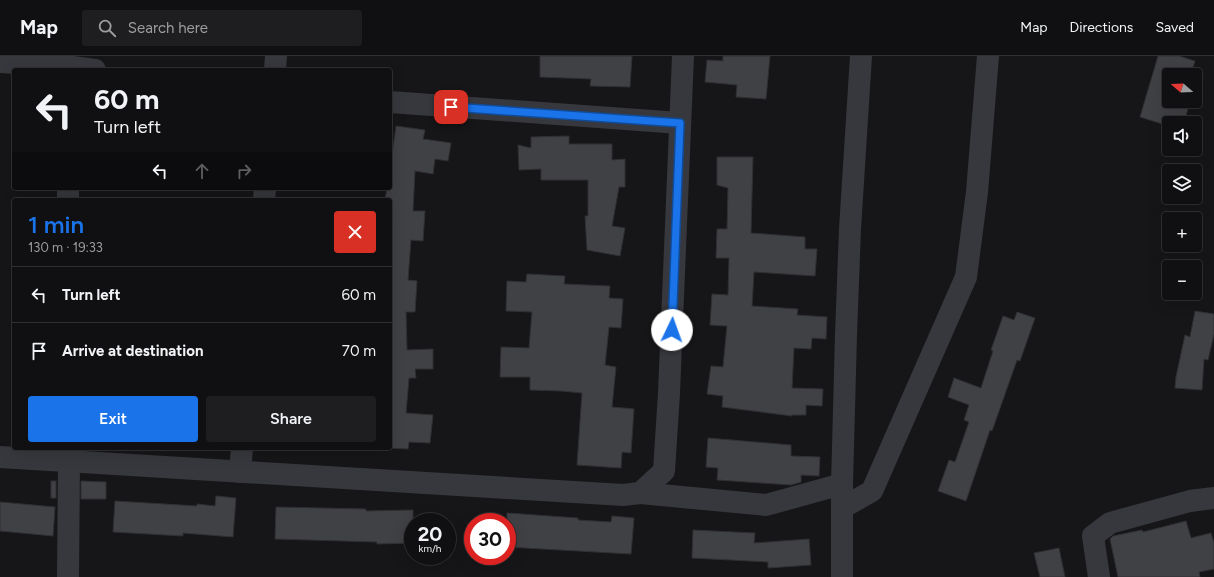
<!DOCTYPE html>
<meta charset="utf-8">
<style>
:root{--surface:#101012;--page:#1e1e20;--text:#f1f3f6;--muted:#9c9d9f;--line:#303032;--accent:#1a73e8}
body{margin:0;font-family:Figtree,sans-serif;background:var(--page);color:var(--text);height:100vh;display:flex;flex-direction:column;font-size:15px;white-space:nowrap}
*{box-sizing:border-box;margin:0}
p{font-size:13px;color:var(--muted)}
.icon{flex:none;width:22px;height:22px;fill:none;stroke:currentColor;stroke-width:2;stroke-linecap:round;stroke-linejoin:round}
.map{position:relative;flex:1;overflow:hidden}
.drawer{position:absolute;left:12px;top:142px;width:380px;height:252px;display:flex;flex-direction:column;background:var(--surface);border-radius:4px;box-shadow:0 4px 16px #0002,0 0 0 1px var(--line)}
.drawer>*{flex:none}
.banner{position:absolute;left:12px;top:12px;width:380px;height:122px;border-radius:4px;box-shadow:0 4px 16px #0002,0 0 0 1px var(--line);background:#101012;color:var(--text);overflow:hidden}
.needle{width:26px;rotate:289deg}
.controls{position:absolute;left:1162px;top:12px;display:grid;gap:8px}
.controls a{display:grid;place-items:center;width:40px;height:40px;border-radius:4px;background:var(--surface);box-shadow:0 4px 16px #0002,0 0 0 1px var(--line);font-size:20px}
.speed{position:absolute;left:404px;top:457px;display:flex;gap:8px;font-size:20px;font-weight:700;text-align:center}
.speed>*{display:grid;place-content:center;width:52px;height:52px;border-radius:50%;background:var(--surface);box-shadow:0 4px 16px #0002,0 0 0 1px var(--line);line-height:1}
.speed small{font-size:10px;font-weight:400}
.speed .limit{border:6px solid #d22;background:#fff;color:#111}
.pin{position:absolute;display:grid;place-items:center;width:34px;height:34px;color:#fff;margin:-17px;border-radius:8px;box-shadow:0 2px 6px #0006}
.me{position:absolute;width:44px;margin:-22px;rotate:3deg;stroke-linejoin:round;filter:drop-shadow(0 0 3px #0008)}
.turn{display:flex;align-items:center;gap:14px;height:84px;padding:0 16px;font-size:18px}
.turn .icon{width:52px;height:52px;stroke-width:2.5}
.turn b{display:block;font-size:28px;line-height:34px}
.lanes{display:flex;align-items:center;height:38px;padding:0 16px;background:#0003;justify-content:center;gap:20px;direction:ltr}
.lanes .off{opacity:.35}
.round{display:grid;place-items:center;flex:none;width:42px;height:42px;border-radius:4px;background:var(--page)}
.overview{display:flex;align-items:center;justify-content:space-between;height:68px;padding:0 16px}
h1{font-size:24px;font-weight:600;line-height:30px;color:var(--accent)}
.primary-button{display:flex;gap:8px;margin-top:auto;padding:8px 16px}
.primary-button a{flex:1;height:46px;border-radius:4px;background:var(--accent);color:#fff;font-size:16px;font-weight:600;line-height:46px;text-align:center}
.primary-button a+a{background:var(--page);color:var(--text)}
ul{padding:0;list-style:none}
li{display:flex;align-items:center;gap:12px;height:56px;padding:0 16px;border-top:1px solid var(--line)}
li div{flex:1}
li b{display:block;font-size:15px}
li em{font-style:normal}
header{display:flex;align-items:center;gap:24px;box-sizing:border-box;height:56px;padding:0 20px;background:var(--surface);border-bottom:1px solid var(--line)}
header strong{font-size:19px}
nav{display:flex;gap:22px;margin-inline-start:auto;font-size:14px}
.search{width:280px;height:36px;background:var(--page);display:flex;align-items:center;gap:10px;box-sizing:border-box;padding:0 14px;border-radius:4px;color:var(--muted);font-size:15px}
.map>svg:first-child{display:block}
.building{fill:#404145;stroke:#303034}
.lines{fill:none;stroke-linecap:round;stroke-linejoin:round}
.street{stroke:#37383d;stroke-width:22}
.route-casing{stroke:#114b97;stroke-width:10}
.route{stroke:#1a73e8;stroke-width:7}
</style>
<header>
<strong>Map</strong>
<div class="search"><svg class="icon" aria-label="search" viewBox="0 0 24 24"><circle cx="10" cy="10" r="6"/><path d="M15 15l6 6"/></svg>Search here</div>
<nav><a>Map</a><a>Directions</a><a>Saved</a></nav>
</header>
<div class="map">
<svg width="1214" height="521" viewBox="0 0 1214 521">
<rect width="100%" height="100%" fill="#161618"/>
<g class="building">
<path d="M 540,0 L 632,0 L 630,31 L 590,30 L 591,23 L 540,21 Z"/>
<path d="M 723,0 L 770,0 L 766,43 L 736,41 L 737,29 L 705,26 L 707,4 L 723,5 Z"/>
<path d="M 1158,0 L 1179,0 L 1195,5 L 1191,17 L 1193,19 L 1169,19 L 1169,45 L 1190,45 L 1184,67 L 1169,67 L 1169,70 L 1140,61 Z"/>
<path d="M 396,70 L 425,74 L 423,83 L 451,87 L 448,105 L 435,103 L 433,118 L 415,115 L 413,155 L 425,155 L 423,185 L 411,184 L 408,224 L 417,225 L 415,256 L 406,256 L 407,294 L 433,293 L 433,313 L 415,313 L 416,322 L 409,322 L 406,357 L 433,359 L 430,387 L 409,386 L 408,393 L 390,392 L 390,144 L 385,144 L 387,132 L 390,132 L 390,113 Z"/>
<path d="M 569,80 L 569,88 L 612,88 L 612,104 L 625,103 L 625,131 L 619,131 L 612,170 L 625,172 L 620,200 L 587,194 L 585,160 L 588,160 L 588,124 L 541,124 L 541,113 L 519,114 L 518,89 L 531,92 L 531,81 Z"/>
<path d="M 717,101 L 753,101 L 751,177 L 805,181 L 805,193 L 817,193 L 815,220 L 754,216 L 752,250 L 798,253 L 797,259 L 827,261 L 826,283 L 812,282 L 811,293 L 794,292 L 792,332 L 823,333 L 822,350 L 806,349 L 806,359 L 792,359 L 792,360 L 722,351 L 723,340 L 707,338 L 711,310 L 723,311 L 727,270 L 710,269 L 712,238 L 728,239 L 729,202 L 716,202 L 717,173 L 727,173 L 728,132 L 717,129 Z"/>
<path d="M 527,218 L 565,220 L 564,228 L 610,230 L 609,242 L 623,243 L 621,272 L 609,271 L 605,309 L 616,311 L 612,351 L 634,353 L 631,397 L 622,396 L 621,412 L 577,409 L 582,337 L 561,335 L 530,334 L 530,321 L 500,321 L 501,291 L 529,292 L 532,256 L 506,255 L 507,225 L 526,226 Z"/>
<path d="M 1195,255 L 1214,258 L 1214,278 L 1208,304 L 1204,303 L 1202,334 L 1175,332 L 1176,321 L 1185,279 L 1190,281 Z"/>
<path d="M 1017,256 L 1035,262 L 1020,305 L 1017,304 L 992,375 L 990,374 L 966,445 L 938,435 L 949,404 L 955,406 L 969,366 L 964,364 L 969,349 L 948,341 L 954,322 L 981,332 L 993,295 L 991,294 L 1003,260 L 1014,264 Z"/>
<path d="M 708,382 L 791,389 L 791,400 L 820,401 L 819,420 L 801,419 L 801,426 L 791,429 L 717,424 L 718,412 L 706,411 Z"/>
<rect x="51" y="425" width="5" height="17"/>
<path d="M 81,425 L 106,426 L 106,443 L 81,443 Z"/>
<path d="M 216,440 L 236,442 L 233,481 L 183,477 L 183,480 L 113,476 L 115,445 L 197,450 L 197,448 L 215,450 Z"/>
<path d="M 0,446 L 55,451 L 53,480 L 0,475 Z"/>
<path d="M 276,451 L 366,453 L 366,455 L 413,454 L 413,487 L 377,488 L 377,486 L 275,483 Z"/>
<path d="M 507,457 L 578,462 L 578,464 L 611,466 L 612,460 L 634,462 L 631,498 L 507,491 Z"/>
<path d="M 1186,465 L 1191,482 L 1211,477 L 1214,487 L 1214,513 L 1199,516 L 1200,521 L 1118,521 L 1110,483 L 1113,480 L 1142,474 L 1143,476 Z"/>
<path d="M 693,474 L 755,477 L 754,487 L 809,483 L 811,509 L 768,512 L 768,506 L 692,502 Z"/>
<path d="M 1059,492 L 1065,521 L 1040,521 L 1034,497 Z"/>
</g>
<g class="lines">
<g class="street">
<path d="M 0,6 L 72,11 L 95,14"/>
<path d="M 275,14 L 276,0"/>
<path d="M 390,46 L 680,67"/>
<path d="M 68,144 L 68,132"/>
<path d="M 264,144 L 265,132"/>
<path d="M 0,401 L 623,439 L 640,437 L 664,415 L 669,337 L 683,0"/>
<path d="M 240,416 L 242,392"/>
<path d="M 842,428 L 846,279 L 850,173 L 861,0"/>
<path d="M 640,437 L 766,449 L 842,428 L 842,521"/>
<path d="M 842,452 L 872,435 L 966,221 L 977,136 L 988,0"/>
<path d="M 68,521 L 69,406"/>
<path d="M 1099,521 L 1093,480 L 1110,467 L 1190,445 L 1214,442"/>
</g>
</g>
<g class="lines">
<g class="route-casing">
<path id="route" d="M 451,51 L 680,67 L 672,274"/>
</g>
<use href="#route" class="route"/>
</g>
</svg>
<div class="controls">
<a><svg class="needle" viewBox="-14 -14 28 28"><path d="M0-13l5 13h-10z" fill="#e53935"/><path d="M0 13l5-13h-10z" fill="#9c9d9f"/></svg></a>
<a><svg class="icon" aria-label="sound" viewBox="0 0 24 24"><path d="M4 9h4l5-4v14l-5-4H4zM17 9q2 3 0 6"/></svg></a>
<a><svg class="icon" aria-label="layers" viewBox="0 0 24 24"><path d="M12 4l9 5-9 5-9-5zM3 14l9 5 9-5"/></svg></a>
<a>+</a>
<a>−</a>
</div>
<div class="speed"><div>20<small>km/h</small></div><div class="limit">30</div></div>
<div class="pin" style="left:451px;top:51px;background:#d93025"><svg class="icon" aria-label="arrive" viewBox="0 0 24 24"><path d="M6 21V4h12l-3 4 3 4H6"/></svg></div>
<svg class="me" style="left:672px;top:274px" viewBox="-20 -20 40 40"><circle r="19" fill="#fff"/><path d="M0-13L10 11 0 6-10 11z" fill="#1a73e8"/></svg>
<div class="banner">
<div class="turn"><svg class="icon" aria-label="left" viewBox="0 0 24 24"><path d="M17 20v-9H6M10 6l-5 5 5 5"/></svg><div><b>60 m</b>Turn left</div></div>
<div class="lanes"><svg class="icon" aria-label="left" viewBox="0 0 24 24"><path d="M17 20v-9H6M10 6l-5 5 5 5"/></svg><svg class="icon off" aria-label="ahead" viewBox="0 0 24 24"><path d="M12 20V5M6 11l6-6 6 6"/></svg><svg class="icon off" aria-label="right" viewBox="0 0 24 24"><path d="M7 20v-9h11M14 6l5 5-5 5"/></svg></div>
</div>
<section class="drawer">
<div class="overview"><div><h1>1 min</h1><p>130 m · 19:33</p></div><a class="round" style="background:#d93025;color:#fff"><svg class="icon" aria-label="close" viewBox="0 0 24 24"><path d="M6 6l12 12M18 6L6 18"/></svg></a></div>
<ul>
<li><svg class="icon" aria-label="left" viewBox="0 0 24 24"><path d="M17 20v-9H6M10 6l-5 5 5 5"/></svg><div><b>Turn left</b></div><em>60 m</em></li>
<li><svg class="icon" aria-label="arrive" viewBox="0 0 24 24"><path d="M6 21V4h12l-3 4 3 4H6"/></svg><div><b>Arrive at destination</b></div><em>70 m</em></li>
</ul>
<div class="primary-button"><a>Exit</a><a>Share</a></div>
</section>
</div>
